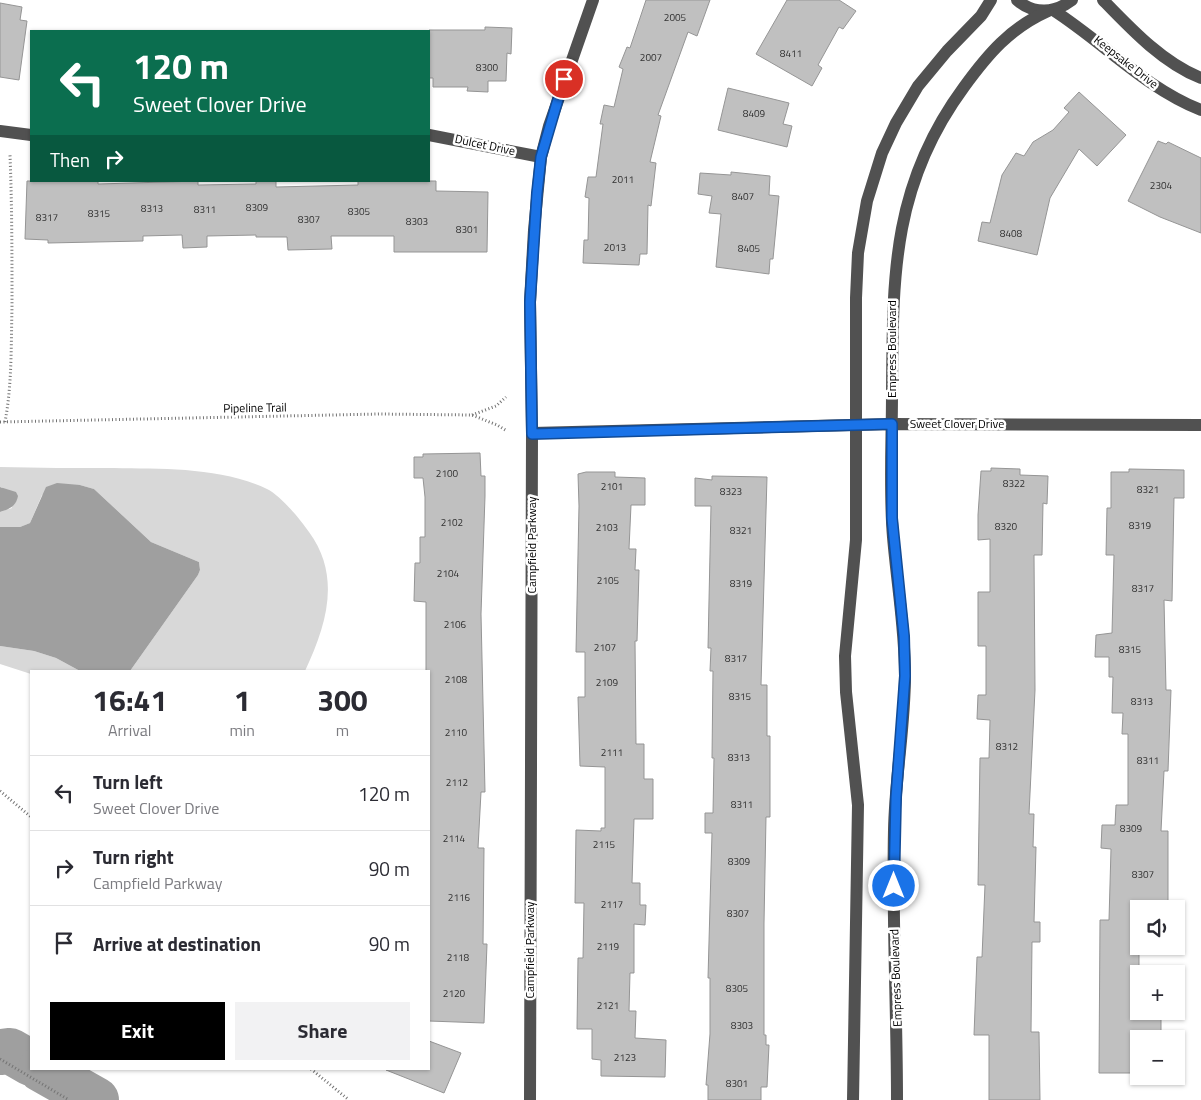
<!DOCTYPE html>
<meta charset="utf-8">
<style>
:root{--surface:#fff;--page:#f2f2f3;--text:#2b2b33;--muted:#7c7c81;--line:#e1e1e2;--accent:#000}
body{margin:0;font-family:"Titillium Web",sans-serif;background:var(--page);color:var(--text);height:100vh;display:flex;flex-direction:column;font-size:19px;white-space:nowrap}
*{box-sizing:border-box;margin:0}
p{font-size:16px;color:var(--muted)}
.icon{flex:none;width:28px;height:28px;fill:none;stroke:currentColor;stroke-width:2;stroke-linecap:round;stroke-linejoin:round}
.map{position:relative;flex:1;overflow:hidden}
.sheet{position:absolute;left:30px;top:670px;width:400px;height:400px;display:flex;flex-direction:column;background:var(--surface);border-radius:0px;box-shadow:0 1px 4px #0004}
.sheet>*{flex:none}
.top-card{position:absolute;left:30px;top:30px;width:400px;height:152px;border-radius:0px;box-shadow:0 1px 4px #0004;background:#0b6e4f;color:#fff;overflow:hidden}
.controls{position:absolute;left:1130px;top:900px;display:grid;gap:10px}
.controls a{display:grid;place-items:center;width:55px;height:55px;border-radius:0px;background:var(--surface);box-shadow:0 1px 4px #0004;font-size:25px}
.pin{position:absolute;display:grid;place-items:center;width:42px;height:42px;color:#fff;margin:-21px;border:2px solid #fff;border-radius:50%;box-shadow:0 1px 5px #0007}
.me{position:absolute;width:55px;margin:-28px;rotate:0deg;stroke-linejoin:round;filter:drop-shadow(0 0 4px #0008)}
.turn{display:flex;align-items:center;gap:18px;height:105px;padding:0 20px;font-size:22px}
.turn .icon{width:65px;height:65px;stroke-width:2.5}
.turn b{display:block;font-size:35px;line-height:42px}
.then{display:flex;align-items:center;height:48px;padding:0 20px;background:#0003;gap:10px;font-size:19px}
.eta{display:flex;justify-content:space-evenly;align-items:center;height:85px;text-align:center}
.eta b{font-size:30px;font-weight:700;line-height:35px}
.primary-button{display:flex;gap:10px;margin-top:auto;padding:10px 20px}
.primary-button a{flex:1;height:58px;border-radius:0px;background:var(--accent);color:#fff;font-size:20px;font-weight:700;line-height:58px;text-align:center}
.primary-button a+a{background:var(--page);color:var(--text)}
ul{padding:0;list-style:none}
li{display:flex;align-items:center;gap:15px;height:75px;padding:0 20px;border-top:1px solid var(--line)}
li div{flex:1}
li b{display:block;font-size:19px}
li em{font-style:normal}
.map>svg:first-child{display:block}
.green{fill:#d8d8d8}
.water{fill:#9f9f9f}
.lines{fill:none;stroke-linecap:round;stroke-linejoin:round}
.river{stroke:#9f9f9f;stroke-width:46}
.building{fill:#c0c0c0;stroke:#959595}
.path{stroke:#737373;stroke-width:3;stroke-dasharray:1 2.5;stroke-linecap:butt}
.minor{stroke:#515151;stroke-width:12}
.route-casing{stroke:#114b97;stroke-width:12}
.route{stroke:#1a73e8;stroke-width:9}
.labels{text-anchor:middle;stroke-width:5;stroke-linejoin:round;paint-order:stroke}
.number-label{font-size:10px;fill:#303030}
.street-label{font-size:12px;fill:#000;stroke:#fff}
</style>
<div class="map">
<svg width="1201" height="1100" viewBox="0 0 1201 1100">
<rect width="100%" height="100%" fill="#fff"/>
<g class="green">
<path d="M 0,467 C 38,468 76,468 114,468 C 164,469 220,467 267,489 C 281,496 300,519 309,532 C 342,577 326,626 305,671 L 130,671 L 198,575 L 200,570 L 199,562 L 151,542 L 94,489 L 80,485 L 42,495 L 30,523 L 20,527 L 0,527 L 0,512 L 12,508 L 2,487 L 0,487 Z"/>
<path d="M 0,646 L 34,651 L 56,658 L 80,671 L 31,671 L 31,674 L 0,664 Z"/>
</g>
<g class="water">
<path d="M 57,483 L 80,485 L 94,489 L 151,542 L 199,562 L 200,570 L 198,575 L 130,671 L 80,671 L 56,658 L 34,651 L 0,646 L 0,527 L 20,527 L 30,523 L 46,487 Z"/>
<path d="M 0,487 L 16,492 L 18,496 C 16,506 10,509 0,512 Z"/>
</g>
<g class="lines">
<g class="river">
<path d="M 0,1052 L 10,1051 L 31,1063"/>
<path d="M 41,1069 L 96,1100"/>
</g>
</g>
<g class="building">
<path d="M 646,0 L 710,0 L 697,36 L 688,32 L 658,115 L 661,116 L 650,162 L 656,163 L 651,206 L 648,205 L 647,254 L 640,254 L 639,265 L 583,263 L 584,240 L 588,240 L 589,198 L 585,197 L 588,177 L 596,177 L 603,124 L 600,124 L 604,105 L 614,107 L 623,69 L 619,67 L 627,47 L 630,48 Z"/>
<path d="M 787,0 L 839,0 L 856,11 L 843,29 L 839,27 L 818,65 L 822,68 L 812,86 L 756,54 Z"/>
<path d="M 0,3 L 22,7 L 20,20 L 27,21 L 19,80 L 0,77 Z"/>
<path d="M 485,27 L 512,28 L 511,54 L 507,53 L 506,81 L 488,81 L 488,92 L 467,91 L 468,87 L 433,87 L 433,78 L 429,78 L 429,30 L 485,30 Z"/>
<path d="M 728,88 L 789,103 L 783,124 L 792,126 L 787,147 L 718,130 Z"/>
<path d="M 1079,92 L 1126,135 L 1097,166 L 1079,149 L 1050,198 L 1037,255 L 978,241 L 982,222 L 990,223 L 1002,175 L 1016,153 L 1024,156 L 1033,142 L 1053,130 L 1069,112 L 1064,108 Z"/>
<path d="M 1158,141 L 1166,144 L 1168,142 L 1201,158 L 1201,233 L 1160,217 L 1128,201 Z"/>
<path d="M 731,172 L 770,176 L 769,195 L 779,196 L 773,259 L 770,259 L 769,274 L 716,267 L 721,214 L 709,213 L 712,196 L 698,194 L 700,173 L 731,175 Z"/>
<path d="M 27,181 L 98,181 L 98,184 L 198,181 L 198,185 L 256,184 L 256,181 L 276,181 L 276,187 L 358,185 L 358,181 L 436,181 L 436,191 L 488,192 L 487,252 L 394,252 L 394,236 L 331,236 L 332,249 L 288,250 L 287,237 L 256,237 L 256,235 L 207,236 L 207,247 L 183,248 L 182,235 L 143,236 L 143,241 L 48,243 L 48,240 L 25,239 Z"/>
<path d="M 480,453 L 481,476 L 485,476 L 485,496 L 481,614 L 485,792 L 481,792 L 478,848 L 484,848 L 483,944 L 487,944 L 484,1023 L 429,1021 L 429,671 L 426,671 L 426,602 L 414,601 L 415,563 L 420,563 L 420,537 L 425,537 L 425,497 L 423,478 L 414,478 L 414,457 L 423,457 L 423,454 Z"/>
<path d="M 991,468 L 1020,469 L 1020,475 L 1048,476 L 1047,504 L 1043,503 L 1042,555 L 1034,555 L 1035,690 L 1029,814 L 1034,814 L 1033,847 L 1036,847 L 1034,922 L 1040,922 L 1040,942 L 1032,942 L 1031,1032 L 1039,1032 L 1040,1100 L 989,1100 L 989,1035 L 974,1035 L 977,957 L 982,957 L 985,885 L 978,885 L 980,758 L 989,758 L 990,720 L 977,719 L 978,695 L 986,695 L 986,646 L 978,646 L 978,592 L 990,592 L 990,539 L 978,540 L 978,515 L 981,471 L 991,471 Z"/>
<path d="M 1129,469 L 1184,470 L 1184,498 L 1174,498 L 1172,601 L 1164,600 L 1166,690 L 1171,690 L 1168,771 L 1164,771 L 1161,831 L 1168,831 L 1168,904 L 1139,904 L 1139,1011 L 1161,1011 L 1161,1039 L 1139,1039 L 1139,1073 L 1099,1073 L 1100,920 L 1109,920 L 1111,849 L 1101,848 L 1102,825 L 1115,825 L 1116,805 L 1128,805 L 1128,734 L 1122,734 L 1123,713 L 1112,713 L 1113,677 L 1109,677 L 1109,657 L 1095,657 L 1096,635 L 1112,633 L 1114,555 L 1106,555 L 1107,508 L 1111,508 L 1111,472 L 1129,472 Z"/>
<path d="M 586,472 L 615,472 L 615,477 L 645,478 L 645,505 L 631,505 L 629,549 L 636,549 L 635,570 L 639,570 L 637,641 L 635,641 L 636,744 L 644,744 L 644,779 L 653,779 L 653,819 L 634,819 L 632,883 L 640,883 L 640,905 L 646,905 L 645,925 L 634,924 L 634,973 L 630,973 L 629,1011 L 636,1011 L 635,1038 L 666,1040 L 665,1077 L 601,1076 L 601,1060 L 592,1059 L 592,1029 L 577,1029 L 578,958 L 583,958 L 584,903 L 575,903 L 576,830 L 601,831 L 601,828 L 605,828 L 605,767 L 580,766 L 578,697 L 585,697 L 585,652 L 576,652 L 579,506 L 578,474 Z"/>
<path d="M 712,476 L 767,477 L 761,685 L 767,685 L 767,736 L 770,736 L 770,817 L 766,817 L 764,923 L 764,1035 L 766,1035 L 766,1045 L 769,1045 L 767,1087 L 761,1087 L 761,1100 L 708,1100 L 708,1085 L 706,1085 L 710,1034 L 710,978 L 708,978 L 712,833 L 705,833 L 705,813 L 713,813 L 714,758 L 712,758 L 713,671 L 710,671 L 711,648 L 708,648 L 711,506 L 695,506 L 695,478 L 712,480 Z"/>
<path d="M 429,1041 L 461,1053 L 444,1093 L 386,1070 L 429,1069 Z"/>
</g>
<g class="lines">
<g class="path">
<path d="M 472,415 L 496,406 L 506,397"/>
<path d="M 0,422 L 379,414 L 472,415 L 497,425 L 507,431"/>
<path d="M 5,422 C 12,385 11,346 12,308 C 12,257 12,206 10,155"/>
<path d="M 0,791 L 31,817"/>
<path d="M 0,1059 L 69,1100"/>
<path d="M 311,1069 L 349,1100"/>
</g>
<g class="minor">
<path d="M 1017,0 C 1034,15 1055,13 1072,0"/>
<path d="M 1103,0 C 1131,29 1163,63 1201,78"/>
<path d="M 1053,10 C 1103,42 1145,88 1201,110"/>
<path d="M 0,131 L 31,135"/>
<path d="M 429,135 L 541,157"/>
<path d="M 532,433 L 892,424 L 1201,425"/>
<path d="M 530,1100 L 532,433 L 530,302 L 534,230 L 541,157 L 549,126 L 593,0"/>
<path d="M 853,1100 L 858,805 L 846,692 L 845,656 L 856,540 L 856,298 L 858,253 L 867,201 L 882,153 L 896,123 L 918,86 L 947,51 L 981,16 L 991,0"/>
<path d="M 897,1100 C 897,1010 892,920 894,830 C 895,778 905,727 905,675 C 905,629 897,584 893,537 C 889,490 892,441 892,394 C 893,277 891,186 964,87 C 988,54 1010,28 1048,11"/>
</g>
</g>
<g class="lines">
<g class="route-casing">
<path id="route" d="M 564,79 L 541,157 L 537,193 L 530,302 L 532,434 L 892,424 L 892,518 L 904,636 L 905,676 L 896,797 L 894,886"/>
</g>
<use href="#route" class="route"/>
</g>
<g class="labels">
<g class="number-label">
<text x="675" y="21">2005</text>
<text x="791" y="57">8411</text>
<text x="651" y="61">2007</text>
<text x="487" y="71">8300</text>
<text x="754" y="117">8409</text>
<text x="623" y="183">2011</text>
<text x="1161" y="189">2304</text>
<text x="743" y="200">8407</text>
<text x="257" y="211">8309</text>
<text x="152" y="212">8313</text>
<text x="205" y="213">8311</text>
<text x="359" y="215">8305</text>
<text x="99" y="217">8315</text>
<text x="47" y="221">8317</text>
<text x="309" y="223">8307</text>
<text x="417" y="225">8303</text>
<text x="467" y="233">8301</text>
<text x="1011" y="237">8408</text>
<text x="615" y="251">2013</text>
<text x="749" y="252">8405</text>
<text x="447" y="477">2100</text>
<text x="1014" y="487">8322</text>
<text x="612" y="490">2101</text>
<text x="1148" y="493">8321</text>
<text x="731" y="495">8323</text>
<text x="452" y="526">2102</text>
<text x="1140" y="529">8319</text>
<text x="1006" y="530">8320</text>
<text x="607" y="531">2103</text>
<text x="741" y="534">8321</text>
<text x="448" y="577">2104</text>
<text x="608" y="584">2105</text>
<text x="741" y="587">8319</text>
<text x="1143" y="592">8317</text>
<text x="455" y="628">2106</text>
<text x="605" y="651">2107</text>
<text x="1130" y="653">8315</text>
<text x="736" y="662">8317</text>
<text x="456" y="683">2108</text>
<text x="607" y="686">2109</text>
<text x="740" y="700">8315</text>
<text x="1142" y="705">8313</text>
<text x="456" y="736">2110</text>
<text x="1007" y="750">8312</text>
<text x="612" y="756">2111</text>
<text x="739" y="761">8313</text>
<text x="1148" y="764">8311</text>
<text x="457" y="786">2112</text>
<text x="742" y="808">8311</text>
<text x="1131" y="832">8309</text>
<text x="454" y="842">2114</text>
<text x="604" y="848">2115</text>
<text x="739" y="865">8309</text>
<text x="1143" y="878">8307</text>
<text x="459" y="901">2116</text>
<text x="612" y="908">2117</text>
<text x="738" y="917">8307</text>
<text x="608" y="950">2119</text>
<text x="458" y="961">2118</text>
<text x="737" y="992">8305</text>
<text x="454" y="997">2120</text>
<text x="608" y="1009">2121</text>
<text x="742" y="1029">8303</text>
<text x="625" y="1061">2123</text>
<text x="737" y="1087">8301</text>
</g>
<g class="street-label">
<text transform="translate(1126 62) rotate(38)" y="4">Keepsake Drive</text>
<text transform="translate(485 145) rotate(12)" y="4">Dulcet Drive</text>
<text transform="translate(892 349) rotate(-90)" y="4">Empress Boulevard</text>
<text transform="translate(255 408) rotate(-1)" y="4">Pipeline Trail</text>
<text x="957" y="428">Sweet Clover Drive</text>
<text transform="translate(532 545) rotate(-90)" y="4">Campfield Parkway</text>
<text transform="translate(530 950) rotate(-90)" y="4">Campfield Parkway</text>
<text transform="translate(896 978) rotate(-92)" y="4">Empress Boulevard</text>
</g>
</g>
</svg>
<div class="controls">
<a><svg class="icon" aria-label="sound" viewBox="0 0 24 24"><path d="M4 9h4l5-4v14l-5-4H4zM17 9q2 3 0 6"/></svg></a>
<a>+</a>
<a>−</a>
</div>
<div class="pin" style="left:564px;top:79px;background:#d93025"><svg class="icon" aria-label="arrive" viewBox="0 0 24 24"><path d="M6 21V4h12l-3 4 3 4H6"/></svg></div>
<svg class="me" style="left:894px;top:886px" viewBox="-20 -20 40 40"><circle r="17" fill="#1a73e8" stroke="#fff" stroke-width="3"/><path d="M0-11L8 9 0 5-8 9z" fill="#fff"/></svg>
<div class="top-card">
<div class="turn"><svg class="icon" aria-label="left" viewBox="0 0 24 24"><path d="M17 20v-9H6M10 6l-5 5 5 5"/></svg><div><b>120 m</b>Sweet Clover Drive</div></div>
<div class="then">Then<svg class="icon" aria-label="right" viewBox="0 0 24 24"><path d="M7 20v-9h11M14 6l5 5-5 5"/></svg></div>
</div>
<section class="sheet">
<div class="eta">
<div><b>16:41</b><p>Arrival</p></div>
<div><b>1</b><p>min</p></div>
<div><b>300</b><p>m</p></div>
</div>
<ul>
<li><svg class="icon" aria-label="left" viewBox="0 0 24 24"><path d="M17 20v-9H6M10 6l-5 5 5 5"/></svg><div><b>Turn left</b><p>Sweet Clover Drive</p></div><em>120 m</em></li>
<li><svg class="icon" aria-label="right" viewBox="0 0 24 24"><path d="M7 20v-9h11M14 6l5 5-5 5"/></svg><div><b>Turn right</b><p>Campfield Parkway</p></div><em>90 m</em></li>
<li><svg class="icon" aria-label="arrive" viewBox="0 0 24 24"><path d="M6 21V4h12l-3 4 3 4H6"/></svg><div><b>Arrive at destination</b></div><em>90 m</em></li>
</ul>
<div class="primary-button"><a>Exit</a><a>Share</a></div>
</section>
</div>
